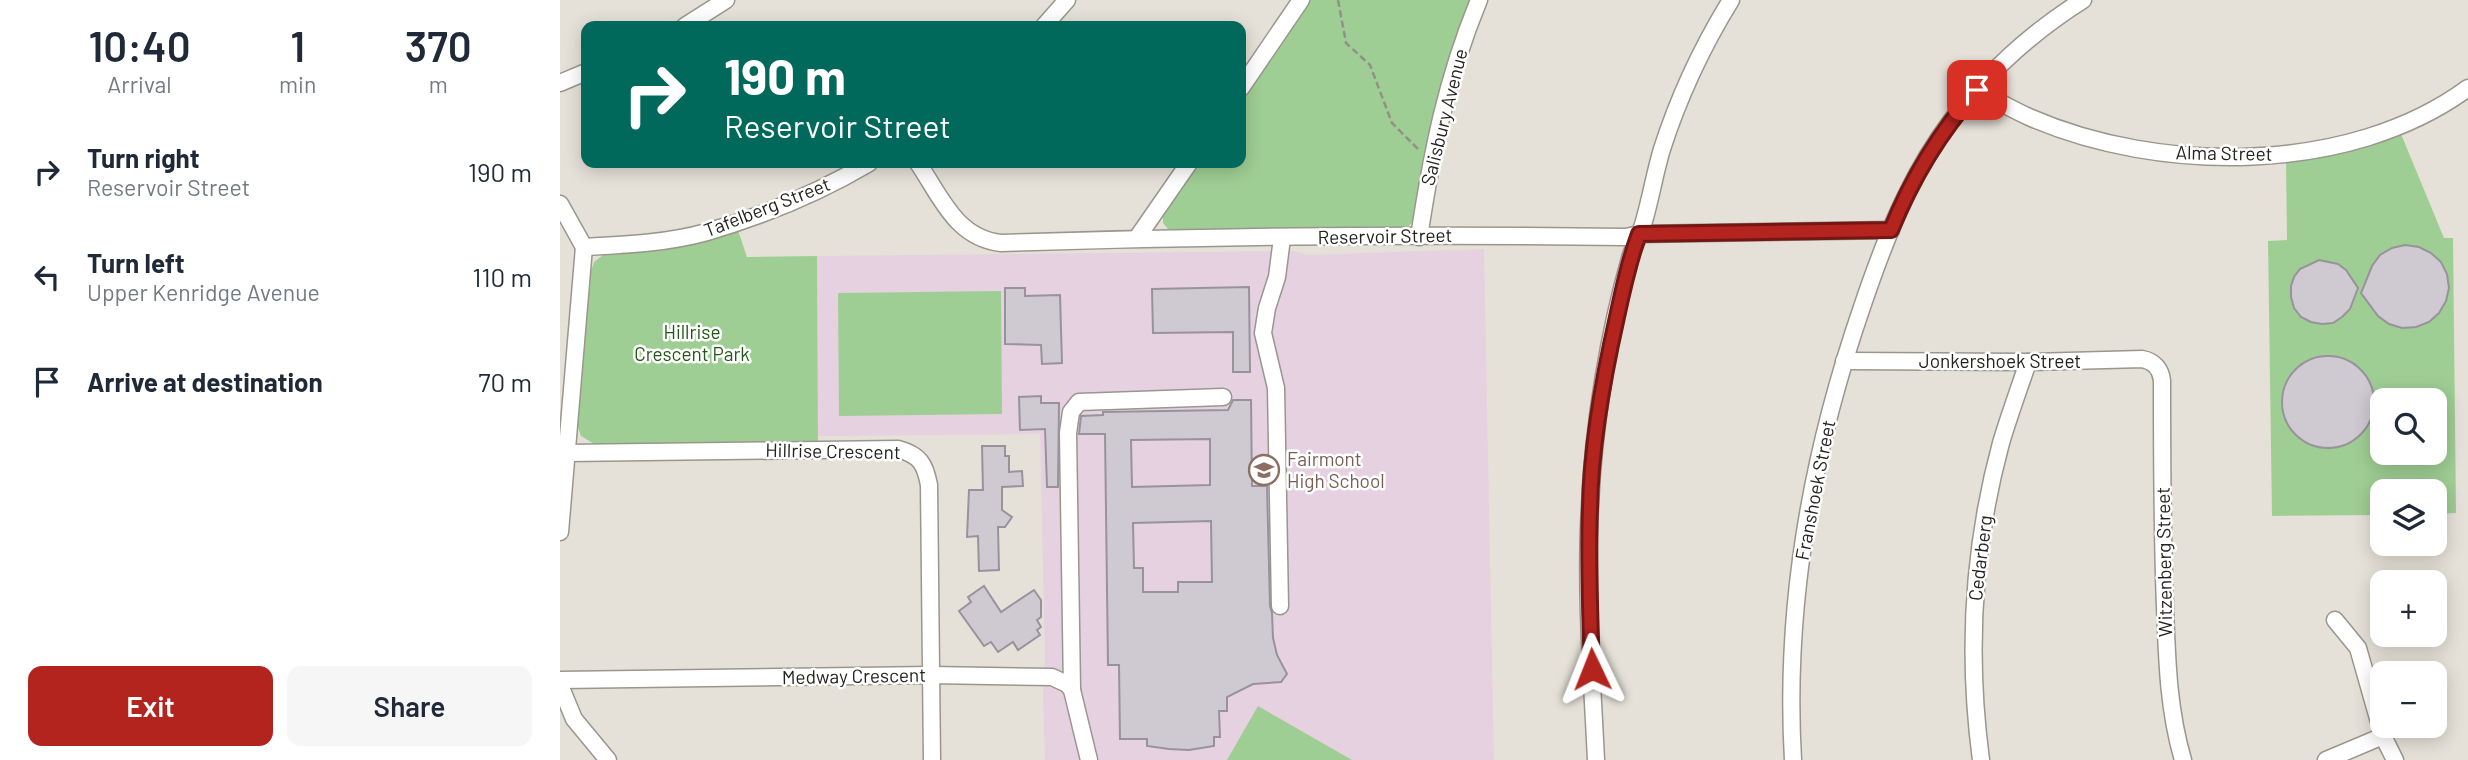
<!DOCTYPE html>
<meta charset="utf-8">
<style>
:root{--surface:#fff;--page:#f6f6f7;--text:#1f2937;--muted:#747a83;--accent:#b3241f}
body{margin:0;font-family:Barlow,sans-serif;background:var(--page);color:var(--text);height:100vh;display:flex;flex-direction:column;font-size:26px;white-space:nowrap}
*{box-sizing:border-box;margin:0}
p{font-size:23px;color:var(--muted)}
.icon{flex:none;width:38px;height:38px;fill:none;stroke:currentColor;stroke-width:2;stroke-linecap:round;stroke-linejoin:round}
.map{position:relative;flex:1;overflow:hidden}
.panel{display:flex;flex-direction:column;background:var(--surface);width:560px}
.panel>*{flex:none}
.top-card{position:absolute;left:21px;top:21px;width:665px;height:147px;border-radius:14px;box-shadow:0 4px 18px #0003;background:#00695c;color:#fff;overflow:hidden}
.tools{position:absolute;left:1810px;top:388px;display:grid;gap:14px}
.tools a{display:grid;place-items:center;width:77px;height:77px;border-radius:14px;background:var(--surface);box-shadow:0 4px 18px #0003;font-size:35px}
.pin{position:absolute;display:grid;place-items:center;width:60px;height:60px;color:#fff;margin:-30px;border-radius:14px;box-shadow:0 4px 10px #0006}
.me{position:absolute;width:77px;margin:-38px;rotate:358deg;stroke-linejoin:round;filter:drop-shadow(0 0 5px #0008)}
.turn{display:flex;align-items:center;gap:24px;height:147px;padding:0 28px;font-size:32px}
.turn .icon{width:91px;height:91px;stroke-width:2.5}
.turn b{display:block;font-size:49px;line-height:60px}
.eta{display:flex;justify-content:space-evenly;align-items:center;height:119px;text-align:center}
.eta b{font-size:42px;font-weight:600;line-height:49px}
.action{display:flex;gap:14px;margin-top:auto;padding:14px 28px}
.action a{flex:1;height:80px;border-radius:14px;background:var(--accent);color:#fff;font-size:28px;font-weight:600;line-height:80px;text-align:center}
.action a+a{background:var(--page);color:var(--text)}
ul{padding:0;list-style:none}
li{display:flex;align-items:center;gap:21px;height:105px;padding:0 28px}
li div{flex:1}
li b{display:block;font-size:26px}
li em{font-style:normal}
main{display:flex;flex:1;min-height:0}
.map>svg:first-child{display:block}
.education{fill:#e5d1e0}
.green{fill:#9fce94;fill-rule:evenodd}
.building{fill:#cfcad2;stroke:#98939b;stroke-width:2;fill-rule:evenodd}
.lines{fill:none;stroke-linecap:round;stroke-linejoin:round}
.minor-casing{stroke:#9a968e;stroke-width:19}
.path{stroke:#949089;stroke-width:2.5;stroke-dasharray:7 3.5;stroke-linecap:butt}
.minor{stroke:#fff;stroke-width:16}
.route-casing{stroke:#741714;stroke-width:18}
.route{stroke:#b3241f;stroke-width:12}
.labels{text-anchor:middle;stroke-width:5;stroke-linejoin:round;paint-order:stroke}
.street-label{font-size:19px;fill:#23221e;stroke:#fff}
.park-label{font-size:19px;fill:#245616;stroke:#fff}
.education-label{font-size:19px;fill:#785e54;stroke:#fff;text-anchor:start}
</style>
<main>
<section class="panel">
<div class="eta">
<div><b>10:40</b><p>Arrival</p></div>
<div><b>1</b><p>min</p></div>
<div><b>370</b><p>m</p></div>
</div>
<ul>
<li><svg class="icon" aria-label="right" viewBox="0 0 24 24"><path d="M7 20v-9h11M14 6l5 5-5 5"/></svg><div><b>Turn right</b><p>Reservoir Street</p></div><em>190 m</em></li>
<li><svg class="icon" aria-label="left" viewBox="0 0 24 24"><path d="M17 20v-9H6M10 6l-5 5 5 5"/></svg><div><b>Turn left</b><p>Upper Kenridge Avenue</p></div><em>110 m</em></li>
<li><svg class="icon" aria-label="arrive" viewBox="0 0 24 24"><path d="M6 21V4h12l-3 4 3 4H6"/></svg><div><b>Arrive at destination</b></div><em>70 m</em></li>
</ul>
<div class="action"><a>Exit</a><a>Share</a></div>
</section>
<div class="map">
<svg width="1908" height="760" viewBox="0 0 1908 760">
<rect width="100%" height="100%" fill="#e6e1d8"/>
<path class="education" d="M 924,249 L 934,760 L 485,760 L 483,694 L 485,656 L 480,434 L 258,436 L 257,256 L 734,251 L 747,255 Z"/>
<g class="green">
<path d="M 749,0 L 911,0 L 894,45 L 875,107 L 853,222 L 845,229 L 609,230 L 603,223 L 603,213 L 637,163 L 681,163 L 681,99 Z"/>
<path d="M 1841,134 L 1884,238 L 1893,238 L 1896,513 L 1874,514 L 1874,492 L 1822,492 L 1822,515 L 1712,516 L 1708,241 L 1727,240 L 1726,161 L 1819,141 ZM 1822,401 L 1874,401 L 1874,453 L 1822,453 Z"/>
<path d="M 178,230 L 187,257 L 257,256 L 258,443 L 36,445 L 21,436 L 17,425 L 31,271 L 34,262 L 43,255 L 80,250 Z"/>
<path d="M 441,291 L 442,414 L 279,416 L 278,293 Z"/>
<path d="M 698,706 L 792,760 L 667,760 Z"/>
</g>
<g class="building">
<path d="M 1845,245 L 1859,247 L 1871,253 L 1881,262 L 1887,274 L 1889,288 L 1886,301 L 1879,313 L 1869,322 L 1856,327 L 1842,328 L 1829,324 L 1818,316 L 1801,293 L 1812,266 L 1820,255 L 1832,248 Z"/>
<path d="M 1759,260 L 1778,264 L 1786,270 L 1798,288 L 1790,309 L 1782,317 L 1773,323 L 1762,324 L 1751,322 L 1741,317 L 1734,308 L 1731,297 L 1731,286 L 1734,277 L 1740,269 Z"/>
<path d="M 689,287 L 690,372 L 673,372 L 673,332 L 593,333 L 592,289 Z"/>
<path d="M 445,288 L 465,288 L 465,296 L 500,295 L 502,363 L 482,364 L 481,345 L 445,344 Z"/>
<circle cx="1768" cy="402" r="46"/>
<path d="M 481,396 L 481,403 L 499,403 L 498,487 L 487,487 L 485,429 L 460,430 L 459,397 Z"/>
<path d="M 673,400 L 691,400 L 692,486 L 707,486 L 710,606 L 712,613 L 713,638 L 717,655 L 727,674 L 721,682 L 693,684 L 667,697 L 667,711 L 659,711 L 660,737 L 654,737 L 654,746 L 629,750 L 609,749 L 587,746 L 587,739 L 560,739 L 559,665 L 548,665 L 545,434 L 519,434 L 521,416 L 543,415 L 543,412 L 668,410 ZM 650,439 L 650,485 L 572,487 L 571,440 ZM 651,521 L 652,582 L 618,582 L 618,592 L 583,592 L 583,568 L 574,568 L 573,523 Z"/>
<path d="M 422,446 L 445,446 L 445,456 L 449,456 L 449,472 L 462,471 L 463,486 L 442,487 L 442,510 L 452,517 L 445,527 L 438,527 L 439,570 L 419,571 L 418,536 L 407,537 L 409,490 L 423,490 Z"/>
<path d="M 424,586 L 441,612 L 474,590 L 481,600 L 481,617 L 477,620 L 481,627 L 477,630 L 480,635 L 458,650 L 453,642 L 438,652 L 431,642 L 424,646 L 399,611 L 411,602 L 408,597 Z"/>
</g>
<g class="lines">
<g class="minor-casing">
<g id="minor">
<path d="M 125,26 L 166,0"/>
<path d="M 484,26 L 507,0"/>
<path d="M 0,83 L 26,72"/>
<path d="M 681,88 L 741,0"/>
<path d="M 1417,90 C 1434,99 1451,109 1469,117 C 1599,174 1790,175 1908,88"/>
<path d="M 358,163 C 381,197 396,238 441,243 C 649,236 858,234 1066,237 L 1079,234 L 1331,230"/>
<path d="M 0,204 L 24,247"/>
<path d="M 859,237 C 872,152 886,80 919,0"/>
<path d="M 577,238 L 629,163"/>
<path d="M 24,247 C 65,245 108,243 147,232 C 202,216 260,192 309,163"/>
<path d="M 1284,361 L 1468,362 L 1582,359 C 1594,361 1601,369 1602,381 C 1602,456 1602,531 1605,606 C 1607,659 1608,709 1623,760"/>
<path d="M 7,453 L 338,449 C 360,455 365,464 369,485 L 372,760"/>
<path d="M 0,532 L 24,247"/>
<path d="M 720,606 L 716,388 L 703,333 L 707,308 L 717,277 L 722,238"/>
<path d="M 1775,620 L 1798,648 L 1823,736 L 1835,760"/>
<path d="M 0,680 L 371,675 L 492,677 L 507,684 L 512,690 L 529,760"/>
<path d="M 0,685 L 14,719 L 48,760"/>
<path d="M 512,690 L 508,433 L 511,412 L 519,402 L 663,397"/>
<path d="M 1036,760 C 1032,676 1025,590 1030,506 C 1033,428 1049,330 1071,255 C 1075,244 1081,233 1084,221 C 1091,197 1095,172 1102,149 C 1119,96 1142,47 1171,0"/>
<path d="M 1233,760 C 1224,606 1252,452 1302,307 C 1322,248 1344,190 1379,138 C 1417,82 1466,36 1523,0"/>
<path d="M 1421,760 C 1407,655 1413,546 1441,443 C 1449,416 1459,389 1468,362"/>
<path d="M 1766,760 L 1823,736"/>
</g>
</g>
<path class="path" d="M 778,0 L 786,43 L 810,65 L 832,123 L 858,149"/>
<use href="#minor" class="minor"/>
</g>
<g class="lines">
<g class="route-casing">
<path id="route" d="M 1032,669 C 1030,615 1028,562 1030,508 C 1031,445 1043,379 1057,317 C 1063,289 1069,261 1079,234 L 1331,230 C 1352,178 1380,132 1417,90"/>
</g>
<use href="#route" class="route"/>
</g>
<defs>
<g id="school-ring" transform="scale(1.575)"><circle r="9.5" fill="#fff" stroke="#8d6e63" stroke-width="1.5"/><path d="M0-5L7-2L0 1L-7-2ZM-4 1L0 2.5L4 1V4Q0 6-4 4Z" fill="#8d6e63"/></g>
</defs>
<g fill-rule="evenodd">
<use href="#school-ring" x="704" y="470"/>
</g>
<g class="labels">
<g class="street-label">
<text transform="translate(884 117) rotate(-76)" y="7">Salisbury Avenue</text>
<text transform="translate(1664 153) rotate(1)" y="7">Alma Street</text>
<text transform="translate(207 207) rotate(-21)" y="7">Tafelberg Street</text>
<text transform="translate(825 236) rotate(-1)" y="7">Reservoir Street</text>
<text x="1440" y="368">Jonkershoek Street</text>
<text transform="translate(273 451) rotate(1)" y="7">Hillrise Crescent</text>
<text transform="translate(1255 490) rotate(-79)" y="7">Franshoek Street</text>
<text transform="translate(1420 558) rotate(-83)" y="7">Cedarberg</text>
<text transform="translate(1604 562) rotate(-91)" y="7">Witzenberg Street</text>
<text transform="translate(294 676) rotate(-1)" y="7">Medway Crescent</text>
</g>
<g class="park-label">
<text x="132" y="339">Hillrise<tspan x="132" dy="22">Crescent Park</tspan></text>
</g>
<g class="education-label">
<text x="727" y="466">Fairmont<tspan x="727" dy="22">High School</tspan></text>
</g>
</g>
</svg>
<div class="tools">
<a><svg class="icon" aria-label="search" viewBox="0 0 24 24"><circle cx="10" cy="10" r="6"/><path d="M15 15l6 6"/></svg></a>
<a><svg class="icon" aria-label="layers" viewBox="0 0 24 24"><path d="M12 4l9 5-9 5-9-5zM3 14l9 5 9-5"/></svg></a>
<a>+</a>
<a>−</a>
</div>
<div class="pin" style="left:1417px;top:90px;background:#d93025"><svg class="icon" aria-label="arrive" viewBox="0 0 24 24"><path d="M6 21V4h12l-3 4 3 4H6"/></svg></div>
<svg class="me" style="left:1032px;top:669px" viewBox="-20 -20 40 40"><path d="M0-17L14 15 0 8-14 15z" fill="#b3241f" stroke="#fff" stroke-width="4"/></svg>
<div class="top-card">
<div class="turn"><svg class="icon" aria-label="right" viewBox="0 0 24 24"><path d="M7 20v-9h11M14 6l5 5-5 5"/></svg><div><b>190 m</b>Reservoir Street</div></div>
</div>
</div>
</main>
